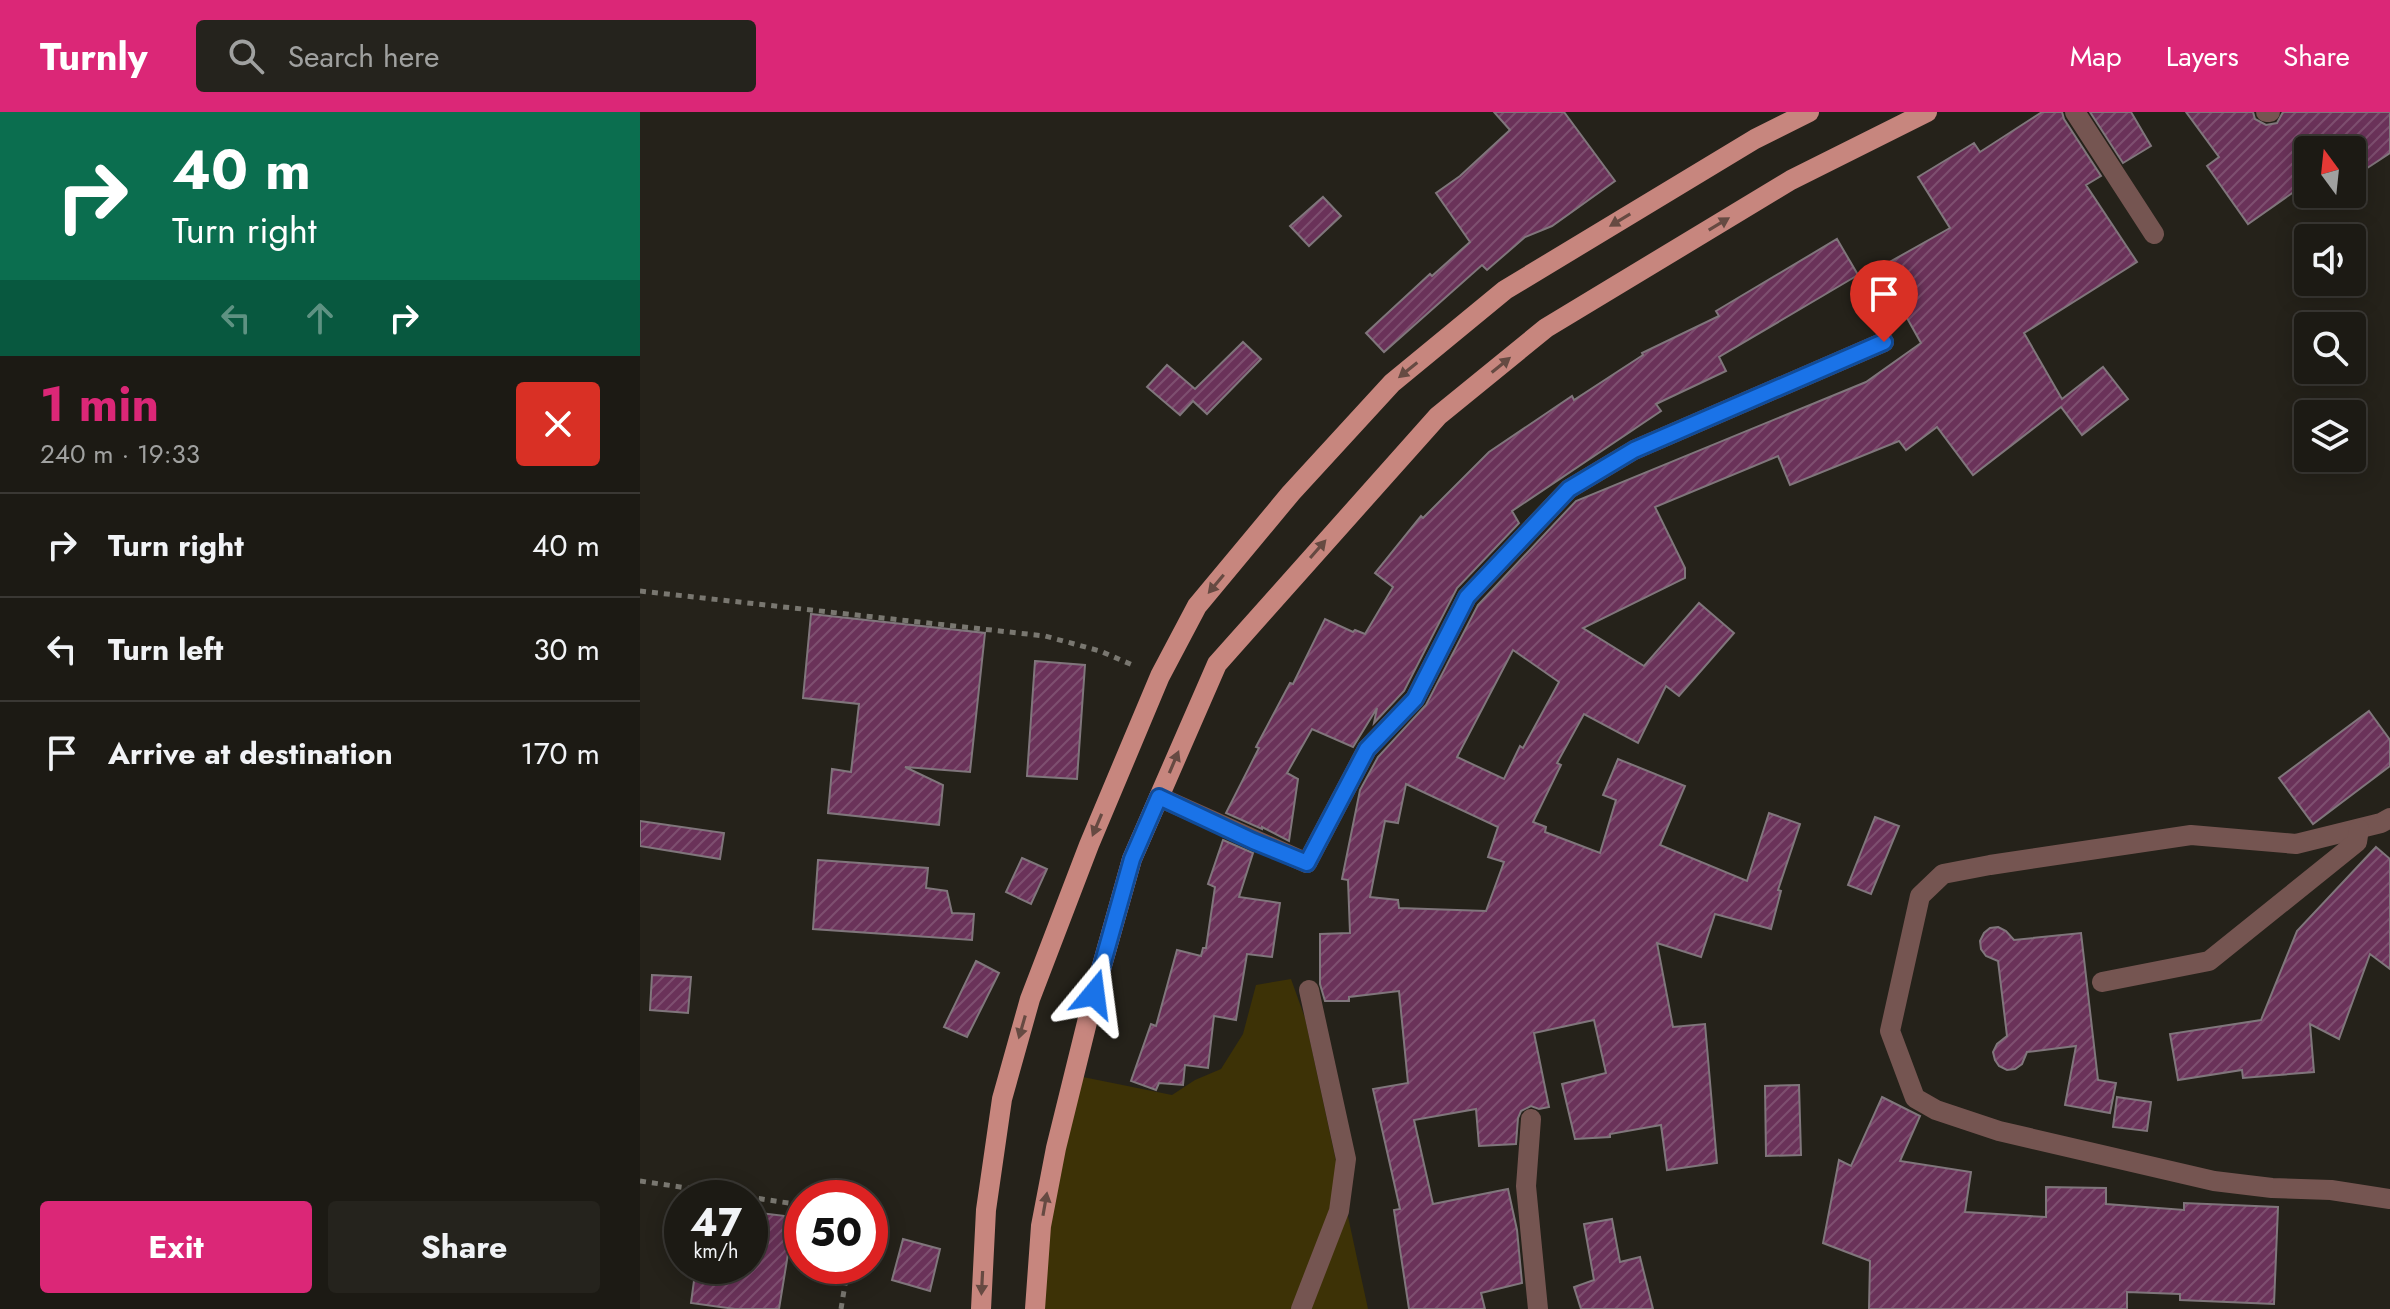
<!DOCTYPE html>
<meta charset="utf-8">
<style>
:root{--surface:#1c1a14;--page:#25231d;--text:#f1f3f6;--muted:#a0a1a0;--line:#3a3834;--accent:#db2777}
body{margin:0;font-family:Jost,sans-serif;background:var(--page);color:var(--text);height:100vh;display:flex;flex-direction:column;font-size:30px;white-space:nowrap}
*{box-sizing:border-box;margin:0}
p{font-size:26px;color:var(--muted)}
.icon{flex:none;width:44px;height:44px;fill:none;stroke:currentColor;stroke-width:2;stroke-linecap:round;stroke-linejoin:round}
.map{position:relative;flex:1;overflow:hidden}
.drawer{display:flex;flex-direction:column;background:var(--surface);width:640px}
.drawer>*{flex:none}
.hud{background:#0b6e4f;color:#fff;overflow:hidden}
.needle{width:52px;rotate:345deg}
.fabs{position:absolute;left:1654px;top:24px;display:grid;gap:16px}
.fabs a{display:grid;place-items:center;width:72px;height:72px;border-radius:8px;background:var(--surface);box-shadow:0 4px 20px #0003,0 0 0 2px var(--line);font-size:40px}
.speed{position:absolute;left:24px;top:1068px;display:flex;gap:16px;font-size:40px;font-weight:700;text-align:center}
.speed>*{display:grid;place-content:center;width:104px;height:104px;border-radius:50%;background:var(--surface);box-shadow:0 4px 20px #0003,0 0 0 2px var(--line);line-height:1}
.speed small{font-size:20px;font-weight:400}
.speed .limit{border:12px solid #d22;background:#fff;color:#111}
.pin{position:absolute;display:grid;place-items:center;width:68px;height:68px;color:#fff;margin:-82px -34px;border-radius:50% 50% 50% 0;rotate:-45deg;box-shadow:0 0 8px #0007}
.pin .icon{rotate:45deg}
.me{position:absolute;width:88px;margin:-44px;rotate:16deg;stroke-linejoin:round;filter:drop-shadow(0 0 6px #0008)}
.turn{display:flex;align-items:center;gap:28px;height:168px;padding:0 40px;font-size:36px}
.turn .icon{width:104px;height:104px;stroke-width:2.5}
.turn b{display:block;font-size:56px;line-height:68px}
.lanes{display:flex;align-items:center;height:76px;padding:0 40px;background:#0003;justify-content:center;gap:40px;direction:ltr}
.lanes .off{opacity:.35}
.round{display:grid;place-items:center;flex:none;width:84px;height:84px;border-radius:8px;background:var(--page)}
.overview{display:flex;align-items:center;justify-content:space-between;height:136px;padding:0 40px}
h1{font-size:48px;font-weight:700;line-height:60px;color:var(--accent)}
.action{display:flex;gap:16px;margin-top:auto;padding:16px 40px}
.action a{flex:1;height:92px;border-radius:8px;background:var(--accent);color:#fff;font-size:32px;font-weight:700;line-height:92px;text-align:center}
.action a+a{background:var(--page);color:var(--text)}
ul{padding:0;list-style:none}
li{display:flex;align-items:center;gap:24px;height:104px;padding:0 40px;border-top:2px solid var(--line)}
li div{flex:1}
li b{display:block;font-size:30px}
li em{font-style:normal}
header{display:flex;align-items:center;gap:48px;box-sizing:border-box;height:112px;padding:0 40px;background:var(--accent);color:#fff}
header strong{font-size:38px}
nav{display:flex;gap:44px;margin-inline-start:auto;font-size:28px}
.search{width:560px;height:72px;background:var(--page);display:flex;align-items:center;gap:20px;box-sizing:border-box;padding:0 28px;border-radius:8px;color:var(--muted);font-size:30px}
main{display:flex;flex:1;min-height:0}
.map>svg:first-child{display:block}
.green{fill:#3d3206}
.building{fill:url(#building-hatch);stroke:#80767c;stroke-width:2;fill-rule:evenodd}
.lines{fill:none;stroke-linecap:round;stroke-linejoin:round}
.path{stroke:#797770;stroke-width:5;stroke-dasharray:6 6;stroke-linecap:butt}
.minor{stroke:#755551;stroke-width:20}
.major{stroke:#c7867e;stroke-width:20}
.oneway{fill:#664a42}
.route-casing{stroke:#114b97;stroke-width:20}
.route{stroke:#1a73e8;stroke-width:14}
</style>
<header>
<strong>Turnly</strong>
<div class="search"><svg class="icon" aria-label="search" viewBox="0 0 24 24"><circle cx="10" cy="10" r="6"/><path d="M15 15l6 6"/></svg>Search here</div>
<nav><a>Map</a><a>Layers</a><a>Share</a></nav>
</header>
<main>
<section class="drawer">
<div class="hud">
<div class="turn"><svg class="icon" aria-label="right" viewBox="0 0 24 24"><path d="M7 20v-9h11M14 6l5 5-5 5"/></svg><div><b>40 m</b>Turn right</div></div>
<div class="lanes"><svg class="icon off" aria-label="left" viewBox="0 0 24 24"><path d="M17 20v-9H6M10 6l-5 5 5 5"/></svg><svg class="icon off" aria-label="ahead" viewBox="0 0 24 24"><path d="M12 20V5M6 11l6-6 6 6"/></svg><svg class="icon" aria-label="right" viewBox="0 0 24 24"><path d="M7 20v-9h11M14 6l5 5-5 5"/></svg></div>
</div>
<div class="overview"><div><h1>1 min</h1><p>240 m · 19:33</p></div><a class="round" style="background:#d93025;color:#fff"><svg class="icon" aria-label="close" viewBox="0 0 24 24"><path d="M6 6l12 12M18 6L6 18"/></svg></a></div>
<ul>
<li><svg class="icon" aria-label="right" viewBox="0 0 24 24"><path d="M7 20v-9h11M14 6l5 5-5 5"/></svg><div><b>Turn right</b></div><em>40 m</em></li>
<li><svg class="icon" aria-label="left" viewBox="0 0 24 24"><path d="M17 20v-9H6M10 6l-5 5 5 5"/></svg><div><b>Turn left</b></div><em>30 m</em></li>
<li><svg class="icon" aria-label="arrive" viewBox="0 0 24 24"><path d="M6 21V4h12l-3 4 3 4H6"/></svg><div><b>Arrive at destination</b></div><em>170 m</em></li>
</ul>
<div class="action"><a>Exit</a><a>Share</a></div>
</section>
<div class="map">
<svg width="1750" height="1197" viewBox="0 0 1750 1197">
<defs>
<pattern id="building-hatch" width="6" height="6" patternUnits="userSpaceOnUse" patternTransform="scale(2)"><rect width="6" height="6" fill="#6a3259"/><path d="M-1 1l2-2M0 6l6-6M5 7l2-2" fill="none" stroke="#7e4f70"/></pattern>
</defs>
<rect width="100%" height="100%" fill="#25221a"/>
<path class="green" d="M 651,867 L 665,906 L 728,1197 L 395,1197 L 433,963 L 532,983 L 555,968 L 581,957 L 603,922 L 616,873 Z"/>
<g class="building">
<path d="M 854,0 L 924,0 L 975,69 L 912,114 L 885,125 L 847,158 L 842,153 L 744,240 L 726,221 L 790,162 L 792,164 L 830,130 L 796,81 L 820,64 L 870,18 Z"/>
<path d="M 1402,0 L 1422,0 L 1424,7 L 1461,64 L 1446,73 L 1497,150 L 1384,221 L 1422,287 L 1463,255 L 1488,287 L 1442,323 L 1421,295 L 1333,363 L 1297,315 L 1266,338 L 1259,329 L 1150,373 L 1138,344 L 1015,395 L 1045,456 L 1045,466 L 943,516 L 1004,554 L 1059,491 L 1094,521 L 1039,584 L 1026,574 L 998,631 L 944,602 L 917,651 L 921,653 L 893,710 L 906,715 L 905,720 L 960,741 L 976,688 L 963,683 L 978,647 L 1045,674 L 1020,733 L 1107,769 L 1129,701 L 1160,712 L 1138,778 L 1141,779 L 1131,817 L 1075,802 L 1061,845 L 1017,831 L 1033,915 L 1065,912 L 1077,1051 L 1027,1058 L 1021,1013 L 970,1022 L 970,1025 L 935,1027 L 922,972 L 966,961 L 954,908 L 894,921 L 909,995 L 899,997 L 891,994 L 881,999 L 878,1006 L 876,1032 L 839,1034 L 836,997 L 774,1008 L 793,1092 L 868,1077 L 877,1118 L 882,1171 L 841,1181 L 845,1197 L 769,1197 L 754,1098 L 760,1097 L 733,977 L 768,971 L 759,879 L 709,885 L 709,889 L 685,889 L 680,872 L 680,822 L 710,821 L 708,768 L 702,767 L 720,678 L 738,645 L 786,593 L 838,493 L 936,389 L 1226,270 L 1281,231 L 1239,156 L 1310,116 L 1278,65 L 1334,31 L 1340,40 ZM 873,538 L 919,570 L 883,636 L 880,634 L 864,667 L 817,645 ZM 766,672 L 858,715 L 848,745 L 864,750 L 846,799 L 759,796 L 758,788 L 730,785 L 745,709 L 758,711 Z"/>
<path d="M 1450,0 L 1491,0 L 1511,34 L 1483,51 Z"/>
<path d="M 1546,0 L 1613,0 L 1615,7 L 1626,13 L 1637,11 L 1643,0 L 1750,0 L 1750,41 L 1712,66 L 1712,38 L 1668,38 L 1668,70 L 1608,112 L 1567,54 L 1579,45 Z"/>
<path d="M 683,85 L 701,104 L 669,134 L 650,114 Z"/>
<path d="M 1197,127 L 1218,163 L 1079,245 L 1086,259 L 1016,292 L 1021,299 L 872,399 L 879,411 L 817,476 L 764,579 L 734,611 L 737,596 L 713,635 L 672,617 L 647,661 L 658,667 L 649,729 L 622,715 L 622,717 L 586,701 L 619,636 L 616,635 L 650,571 L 653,572 L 685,507 L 713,520 L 715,518 L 725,522 L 753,475 L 735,461 L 781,404 L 783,406 L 849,340 L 932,284 L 934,288 L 1003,243 L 1002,241 L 1079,204 L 1076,199 Z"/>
<path d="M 603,230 L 621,247 L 567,302 L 553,289 L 540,303 L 507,275 L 527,253 L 555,277 Z"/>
<path d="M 171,502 L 345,521 L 330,660 L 265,655 L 303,673 L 299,713 L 188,701 L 192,657 L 211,660 L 219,592 L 163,586 Z"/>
<path d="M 395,549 L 445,553 L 437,667 L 387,664 Z"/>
<path d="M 1729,599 L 1750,628 L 1750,654 L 1673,712 L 1639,666 Z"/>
<path d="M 1235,705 L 1259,714 L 1231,782 L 1208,773 Z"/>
<path d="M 0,709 L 84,721 L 80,747 L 0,734 Z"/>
<path d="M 583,728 L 613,741 L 599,785 L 640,791 L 632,845 L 607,842 L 596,908 L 574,904 L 568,956 L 545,953 L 543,973 L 519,971 L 516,978 L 491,969 L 511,912 L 516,914 L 537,838 L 561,844 L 563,836 L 566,836 L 575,775 L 568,772 Z"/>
<path d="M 1736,735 L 1750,747 L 1750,857 L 1730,842 L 1699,927 L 1670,912 L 1674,960 L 1603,966 L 1602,958 L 1538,968 L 1530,922 L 1621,908 L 1657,819 Z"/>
<path d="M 382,746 L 407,757 L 391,792 L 366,780 Z"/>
<path d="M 178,748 L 288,756 L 286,776 L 307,779 L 312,801 L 334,802 L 332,828 L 173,817 Z"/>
<path d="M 1358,815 L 1366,819 L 1374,828 L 1441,821 L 1458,968 L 1476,971 L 1470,1001 L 1425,993 L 1436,934 L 1387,940 L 1382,952 L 1375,957 L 1367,958 L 1359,954 L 1355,948 L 1353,940 L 1357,932 L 1367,924 L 1358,849 L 1346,844 L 1341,837 L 1340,829 L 1344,821 L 1350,816 Z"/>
<path d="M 336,849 L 359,861 L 327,925 L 304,915 Z"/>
<path d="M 12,863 L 51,865 L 48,901 L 10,898 Z"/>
<path d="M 1159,973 L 1161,1043 L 1126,1044 L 1125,974 Z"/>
<path d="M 1242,985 L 1280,1004 L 1260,1049 L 1331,1060 L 1325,1100 L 1406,1105 L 1406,1075 L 1466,1076 L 1466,1092 L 1544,1098 L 1544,1091 L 1638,1095 L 1634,1192 L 1540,1188 L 1540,1182 L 1487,1180 L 1487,1197 L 1229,1197 L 1230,1149 L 1183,1131 L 1199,1048 L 1211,1054 Z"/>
<path d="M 1477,985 L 1511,990 L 1507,1019 L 1473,1015 Z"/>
<path d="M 120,1101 L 154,1105 L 139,1197 L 95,1197 L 51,1191 L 56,1154 L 110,1154 L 110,1134 L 116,1135 Z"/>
<path d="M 972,1107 L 980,1150 L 1000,1145 L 1013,1197 L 941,1197 L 934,1175 L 954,1168 L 944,1112 Z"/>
<path d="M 263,1127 L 300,1137 L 290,1179 L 252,1168 Z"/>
</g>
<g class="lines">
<g class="path">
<path d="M 0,479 L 405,524 L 460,539 L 495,554"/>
<path d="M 0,1069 L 162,1093"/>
<path d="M 201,1197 L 208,1154"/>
</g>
<g class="minor">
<path d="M 1435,0 L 1514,122"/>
<path d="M 1626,0 L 1630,0"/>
<path d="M 519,685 L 667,751 L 727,637 L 775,587 L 827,485 L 929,377 L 994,338 L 1244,230"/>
<path d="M 1750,706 L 1741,711 L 1656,732 L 1551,723 L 1350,753 L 1303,762 L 1280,784 L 1250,919 L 1275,986 L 1296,998 L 1359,1019 L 1574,1069 L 1632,1076 L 1691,1078 L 1750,1087"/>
<path d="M 1462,870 L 1569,849 L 1717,730 L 1719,717"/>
<path d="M 891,1007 L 886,1074 L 898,1197"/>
<path d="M 661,1197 L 699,1099 L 706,1047 L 669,878"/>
</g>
<g class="major">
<path d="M 341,1197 L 346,1098 L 362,987 L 390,887 L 449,733 L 520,564 L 557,494 L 651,381 L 752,271 L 865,178 L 1115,27 L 1169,0"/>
<path d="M 395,1197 L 401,1114 L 416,1036 L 454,882 L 492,747 L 577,552 L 798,304 L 906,216 L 1151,68 L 1287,0"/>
</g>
</g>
<defs><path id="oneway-solid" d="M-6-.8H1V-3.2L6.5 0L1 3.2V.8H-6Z" transform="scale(2)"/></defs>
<g class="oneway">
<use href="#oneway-solid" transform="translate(980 108) rotate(149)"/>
<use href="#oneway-solid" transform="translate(1079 112) rotate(-31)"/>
<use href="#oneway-solid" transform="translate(861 253) rotate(-39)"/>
<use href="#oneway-solid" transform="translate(768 258) rotate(141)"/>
<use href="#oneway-solid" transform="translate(678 437) rotate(-49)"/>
<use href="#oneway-solid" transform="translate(576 472) rotate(130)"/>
<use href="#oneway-solid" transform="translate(534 650) rotate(-67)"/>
<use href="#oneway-solid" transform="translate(457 713) rotate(113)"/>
<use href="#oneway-solid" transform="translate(382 915) rotate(106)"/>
<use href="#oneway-solid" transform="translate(405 1092) rotate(-80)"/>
<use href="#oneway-solid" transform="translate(342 1171) rotate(93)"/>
</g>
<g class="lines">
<g class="route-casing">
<path id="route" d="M 454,882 L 492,747 L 519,685 L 613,729 L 667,751 L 727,637 L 775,587 L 827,485 L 929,377 L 994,338 L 1244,230"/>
</g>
<use href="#route" class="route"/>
</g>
</svg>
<div class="fabs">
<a><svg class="needle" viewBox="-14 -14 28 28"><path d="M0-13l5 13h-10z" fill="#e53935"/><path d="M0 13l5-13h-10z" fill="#a0a1a0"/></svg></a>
<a><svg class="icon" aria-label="sound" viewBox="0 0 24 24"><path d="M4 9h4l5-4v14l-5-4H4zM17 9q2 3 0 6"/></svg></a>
<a><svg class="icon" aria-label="search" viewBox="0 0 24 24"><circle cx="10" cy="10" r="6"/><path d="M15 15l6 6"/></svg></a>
<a><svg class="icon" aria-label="layers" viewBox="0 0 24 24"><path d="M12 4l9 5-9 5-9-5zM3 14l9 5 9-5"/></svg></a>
</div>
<div class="speed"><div>47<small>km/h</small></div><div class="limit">50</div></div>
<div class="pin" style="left:1244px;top:230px;background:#d93025"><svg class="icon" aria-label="arrive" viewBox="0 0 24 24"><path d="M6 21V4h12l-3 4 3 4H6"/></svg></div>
<svg class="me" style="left:454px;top:882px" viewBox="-20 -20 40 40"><path d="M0-17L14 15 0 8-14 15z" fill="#1a73e8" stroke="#fff" stroke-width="4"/></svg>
</div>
</main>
